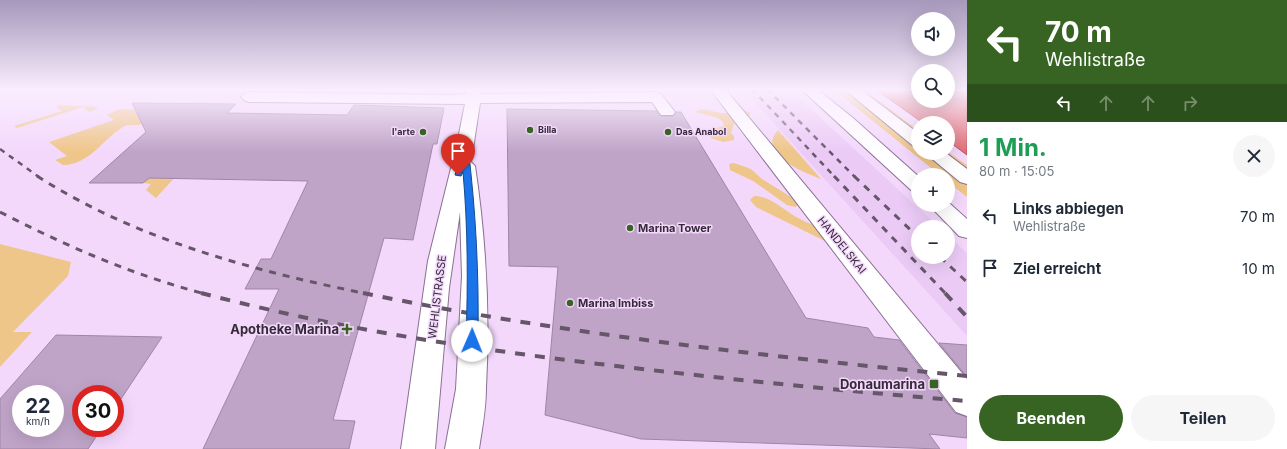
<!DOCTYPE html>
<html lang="de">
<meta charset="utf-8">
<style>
:root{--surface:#fff;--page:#f6f6f7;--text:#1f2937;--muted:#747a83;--accent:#376423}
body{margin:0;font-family:Inter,sans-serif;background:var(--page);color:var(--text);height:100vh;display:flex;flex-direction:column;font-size:15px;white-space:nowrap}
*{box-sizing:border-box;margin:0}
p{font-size:13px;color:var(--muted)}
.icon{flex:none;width:22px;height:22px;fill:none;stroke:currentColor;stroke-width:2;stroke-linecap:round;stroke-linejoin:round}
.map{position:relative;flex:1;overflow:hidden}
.panel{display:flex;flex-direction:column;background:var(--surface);width:320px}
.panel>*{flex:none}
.guide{background:#376423;color:#fff;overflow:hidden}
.fabs{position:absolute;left:911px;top:12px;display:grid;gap:8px}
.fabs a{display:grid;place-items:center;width:44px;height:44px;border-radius:50%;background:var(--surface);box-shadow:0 4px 16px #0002;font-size:20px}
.speed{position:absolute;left:12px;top:385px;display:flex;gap:8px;font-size:20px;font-weight:700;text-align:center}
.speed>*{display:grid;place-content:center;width:52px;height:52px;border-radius:50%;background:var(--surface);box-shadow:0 4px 16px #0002;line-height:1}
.speed small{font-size:10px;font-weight:400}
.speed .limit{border:6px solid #d22;background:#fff;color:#111}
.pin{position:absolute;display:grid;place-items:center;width:34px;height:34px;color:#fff;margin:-41px -17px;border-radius:50% 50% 50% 0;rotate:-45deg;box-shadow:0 0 4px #0007}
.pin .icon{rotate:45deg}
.me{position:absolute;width:44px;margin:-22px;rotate:1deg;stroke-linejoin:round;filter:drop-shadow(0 0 3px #0008)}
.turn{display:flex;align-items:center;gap:14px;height:84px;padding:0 12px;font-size:18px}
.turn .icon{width:52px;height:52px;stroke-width:2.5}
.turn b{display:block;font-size:28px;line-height:34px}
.lanes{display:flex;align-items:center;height:38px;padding:0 12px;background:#0003;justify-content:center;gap:20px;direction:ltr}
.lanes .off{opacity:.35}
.round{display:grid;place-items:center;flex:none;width:42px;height:42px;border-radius:21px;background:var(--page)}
.overview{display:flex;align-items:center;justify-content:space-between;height:68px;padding:0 12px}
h1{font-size:24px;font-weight:700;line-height:30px;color:#1e9e55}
.button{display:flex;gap:8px;margin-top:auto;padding:8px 12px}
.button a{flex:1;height:46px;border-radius:24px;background:var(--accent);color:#fff;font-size:16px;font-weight:700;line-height:46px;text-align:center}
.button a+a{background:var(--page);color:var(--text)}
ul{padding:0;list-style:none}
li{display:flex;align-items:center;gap:12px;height:52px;padding:0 12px}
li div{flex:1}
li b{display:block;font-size:15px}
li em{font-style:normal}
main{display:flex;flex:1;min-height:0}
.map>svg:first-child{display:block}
.built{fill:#ebcbf6}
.green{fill:#efc689}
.water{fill:#e16f77;stroke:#ad5a64}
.building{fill:#bfa4c8;stroke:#9f85a7;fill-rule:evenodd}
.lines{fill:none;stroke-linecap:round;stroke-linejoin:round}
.minor-casing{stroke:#897192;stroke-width:2}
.major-casing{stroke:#897192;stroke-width:2}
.minor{fill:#fff;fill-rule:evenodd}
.major{fill:#fff;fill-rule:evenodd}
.rail-far2{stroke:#65566a;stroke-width:2.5;stroke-dasharray:5.5 5.5;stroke-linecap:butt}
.rail-far1{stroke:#65566a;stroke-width:3;stroke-dasharray:7 7;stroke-linecap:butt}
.rail{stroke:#65566a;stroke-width:4;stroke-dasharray:10 10;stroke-linecap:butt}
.route{fill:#1a73e8;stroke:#114b97}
.poi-dot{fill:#376423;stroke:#f3d8fc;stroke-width:1.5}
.labels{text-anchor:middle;stroke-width:3;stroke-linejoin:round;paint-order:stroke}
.far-poi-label{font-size:9px;font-weight:bold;fill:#352a38;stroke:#f3d8fc;text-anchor:start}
.poi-label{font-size:11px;font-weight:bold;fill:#352a38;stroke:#f3d8fc;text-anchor:start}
.street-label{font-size:11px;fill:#352a38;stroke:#f3d8fc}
.near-poi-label{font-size:13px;font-weight:bold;fill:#352a38;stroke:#f3d8fc;text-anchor:end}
</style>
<main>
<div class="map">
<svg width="967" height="449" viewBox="0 0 967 449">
<rect width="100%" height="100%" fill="#f3d8fc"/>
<path class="built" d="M 743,89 L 789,89 L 939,227 L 918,227 L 918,257 L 948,257 L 948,236 L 967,253 L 967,336 Z"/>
<g class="green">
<path d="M 833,89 L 863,89 L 918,130 L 918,153 L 948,153 L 948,152 L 967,165 L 967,197 L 948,182 L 948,175 L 940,175 Z"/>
<path d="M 61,105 L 99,107 L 90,112 L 83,107 L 17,128 L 14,126 L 62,111 L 56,106 Z"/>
<path d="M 120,109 L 135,110 L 136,114 L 147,121 C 137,129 131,122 123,127 C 103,139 89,165 63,165 L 55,160 L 67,156 L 49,142 L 114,120 L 107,115 Z"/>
<path d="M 701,109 C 708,110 715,112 721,113 C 732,114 741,105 750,113 L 750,115 L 735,121 L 731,133 L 734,136 L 734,140 L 723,142 L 711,138 L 709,134 L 713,129 L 724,126 L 723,122 L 718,118 L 695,112 Z"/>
<path d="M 778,130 L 821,179 C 804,172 756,154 778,130 Z"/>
<path d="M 217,131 L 156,198 L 146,190 L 151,184 L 143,183 L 156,170 Z"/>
<path d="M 734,163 L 751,169 L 762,179 L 799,202 L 799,205 L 795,207 L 787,205 L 753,181 L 730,170 L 729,164 Z"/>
<path d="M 754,196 C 772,196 785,212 800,219 C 810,225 821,227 832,230 C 843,232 849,235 854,245 L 833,245 L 756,207 L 750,200 Z"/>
<path d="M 0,244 L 71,262 L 68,276 L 13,332 L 32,332 L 0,367 Z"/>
</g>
<path class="water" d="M 875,89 L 918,89 L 918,101 L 948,101 L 948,89 L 967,89 L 967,155 L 948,141 L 948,123 L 923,123 Z"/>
<g class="building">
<path d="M 132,103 L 236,104 L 227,113 L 347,115 L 354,105 L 444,108 L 437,144 L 433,144 L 413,240 L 384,238 L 333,420 L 355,421 L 349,449 L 203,449 L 279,289 L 245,289 L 261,259 L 271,259 L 308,181 L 149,178 L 143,183 L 89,183 L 146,132 Z"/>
<path d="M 507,109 L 657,111 L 661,116 L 673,116 L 676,112 L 681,112 L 806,318 L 868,328 L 874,337 L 899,340 L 955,413 L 967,417 L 967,438 L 929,434 L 940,449 L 641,439 L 545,415 L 558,267 L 509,266 Z"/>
<path d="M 56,335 L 162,337 L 115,408 L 115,394 L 81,394 L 81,428 L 102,428 L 88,449 L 0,449 L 0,399 ZM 21,394 L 55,394 L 55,428 L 21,428 Z"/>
<path d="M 939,343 L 967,345 L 967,377 Z"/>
</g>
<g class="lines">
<g class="minor-casing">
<g id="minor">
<path d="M 467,89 L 481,89 L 481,94 L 656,92 L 661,94 L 675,112 L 673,115 L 661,115 L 652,102 L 480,103 L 471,162 L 475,166 C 486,239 490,314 486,388 C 486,409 482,429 479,449 L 445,449 L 456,389 L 462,276 L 460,212 L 449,288 L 435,449 L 401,449 L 428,261 L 457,144 L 465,104 L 249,102 L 244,100 L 241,97 L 244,94 L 249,92 L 450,95 L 466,94 Z"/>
<path d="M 801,89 L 817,89 L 853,118 L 918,176 L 918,192 L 911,190 Z"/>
<path d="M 844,89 L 860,89 L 918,133 L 918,146 L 912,145 Z"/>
<path d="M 925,153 L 946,153 L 967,169 L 967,184 L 960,182 Z"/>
<path d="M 948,202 L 967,219 L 967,238 L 959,236 L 929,205 L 948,205 Z"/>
</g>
</g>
<g class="major-casing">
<path id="major" d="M 710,89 L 725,89 L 967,379 L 967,416 L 956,412 Z"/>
</g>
<use href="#minor" class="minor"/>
<use href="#major" class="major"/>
<g class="rail-far2">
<path d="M 752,89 L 835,177"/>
<path d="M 767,89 L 855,177"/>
<path d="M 0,149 L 39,177"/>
</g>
<g class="rail-far1">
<path d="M 37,176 C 137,240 254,271 368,294"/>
<path d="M 834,176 L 946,294"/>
<path d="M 854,176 L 918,237"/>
<path d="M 0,212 C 66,246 133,275 205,294"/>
<path d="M 940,257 L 967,282"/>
</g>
<g class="rail">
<path d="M 201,293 C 330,327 460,347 591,363 C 716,378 842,391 967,401"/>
<path d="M 363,293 C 562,334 765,356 967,376"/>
<path d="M 945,293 L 967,317"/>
</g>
</g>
<linearGradient id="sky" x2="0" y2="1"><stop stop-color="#a598bb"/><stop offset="0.59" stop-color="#faedfe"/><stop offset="1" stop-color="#faedfe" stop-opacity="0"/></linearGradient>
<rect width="967" height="152" fill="url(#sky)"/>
<path class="route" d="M 462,145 L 468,147 C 476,213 479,274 478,341 L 476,344 L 468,344 L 466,341 C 468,284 468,228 463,172 L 461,176 L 455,175 Z"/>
<g class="poi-dot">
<circle cx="530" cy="130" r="4"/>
<circle cx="423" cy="132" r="4"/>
<circle cx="668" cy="132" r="4"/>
<circle cx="630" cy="228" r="4"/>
<circle cx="570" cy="303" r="4"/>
<path d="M345 323h4v4h4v4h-4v4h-4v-4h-4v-4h4z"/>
<rect x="929" y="379" width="10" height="10" rx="2"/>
</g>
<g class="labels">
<g class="far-poi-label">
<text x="538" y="133">Billa</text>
<text x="415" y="135" text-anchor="end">l'arte</text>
<text x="676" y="135">Das Anabol</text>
</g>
<g class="poi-label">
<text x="638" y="232">Marina Tower</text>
<text x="578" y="307">Marina Imbiss</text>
</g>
<g class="street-label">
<text transform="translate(842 245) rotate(51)" y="4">HANDELSKAI</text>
<text transform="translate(437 297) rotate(-83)" y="4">WEHLISTRASSE</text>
</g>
<g class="near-poi-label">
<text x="339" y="334">Apotheke Marina</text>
<text x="925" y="389">Donaumarina</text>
</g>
</g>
</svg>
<div class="fabs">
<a><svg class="icon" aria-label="sound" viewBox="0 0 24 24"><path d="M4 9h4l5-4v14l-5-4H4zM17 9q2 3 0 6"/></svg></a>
<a><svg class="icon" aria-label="search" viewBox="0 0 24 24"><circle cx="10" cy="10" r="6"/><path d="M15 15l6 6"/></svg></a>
<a><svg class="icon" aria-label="layers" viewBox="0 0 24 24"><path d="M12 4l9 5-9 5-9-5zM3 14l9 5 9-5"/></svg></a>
<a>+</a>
<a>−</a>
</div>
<div class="speed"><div>22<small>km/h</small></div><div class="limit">30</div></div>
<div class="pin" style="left:458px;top:175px;background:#d93025"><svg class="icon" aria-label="arrive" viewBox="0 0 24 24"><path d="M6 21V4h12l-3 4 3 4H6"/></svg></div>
<svg class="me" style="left:472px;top:341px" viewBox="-20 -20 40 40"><circle r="19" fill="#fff"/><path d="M0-13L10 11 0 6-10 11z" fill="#1a73e8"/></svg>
</div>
<section class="panel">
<div class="guide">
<div class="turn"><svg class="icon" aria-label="left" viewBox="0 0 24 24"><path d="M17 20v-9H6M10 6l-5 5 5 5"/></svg><div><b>70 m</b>Wehlistraße</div></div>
<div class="lanes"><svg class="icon" aria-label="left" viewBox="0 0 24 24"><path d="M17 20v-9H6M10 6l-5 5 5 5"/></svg><svg class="icon off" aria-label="ahead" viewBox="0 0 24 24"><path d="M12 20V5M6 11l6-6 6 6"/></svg><svg class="icon off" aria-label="ahead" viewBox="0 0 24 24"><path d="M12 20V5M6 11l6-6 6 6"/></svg><svg class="icon off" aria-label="right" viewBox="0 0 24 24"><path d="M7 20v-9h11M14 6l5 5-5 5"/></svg></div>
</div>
<div class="overview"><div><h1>1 Min.</h1><p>80 m · 15:05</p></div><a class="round"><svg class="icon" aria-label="close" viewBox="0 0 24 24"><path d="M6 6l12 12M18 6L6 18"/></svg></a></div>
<ul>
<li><svg class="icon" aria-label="left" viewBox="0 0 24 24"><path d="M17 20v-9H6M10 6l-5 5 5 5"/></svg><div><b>Links abbiegen</b><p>Wehlistraße</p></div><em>70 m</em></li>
<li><svg class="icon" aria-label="arrive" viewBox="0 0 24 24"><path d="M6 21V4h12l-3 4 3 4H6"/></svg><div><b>Ziel erreicht</b></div><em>10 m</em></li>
</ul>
<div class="button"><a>Beenden</a><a>Teilen</a></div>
</section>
</main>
